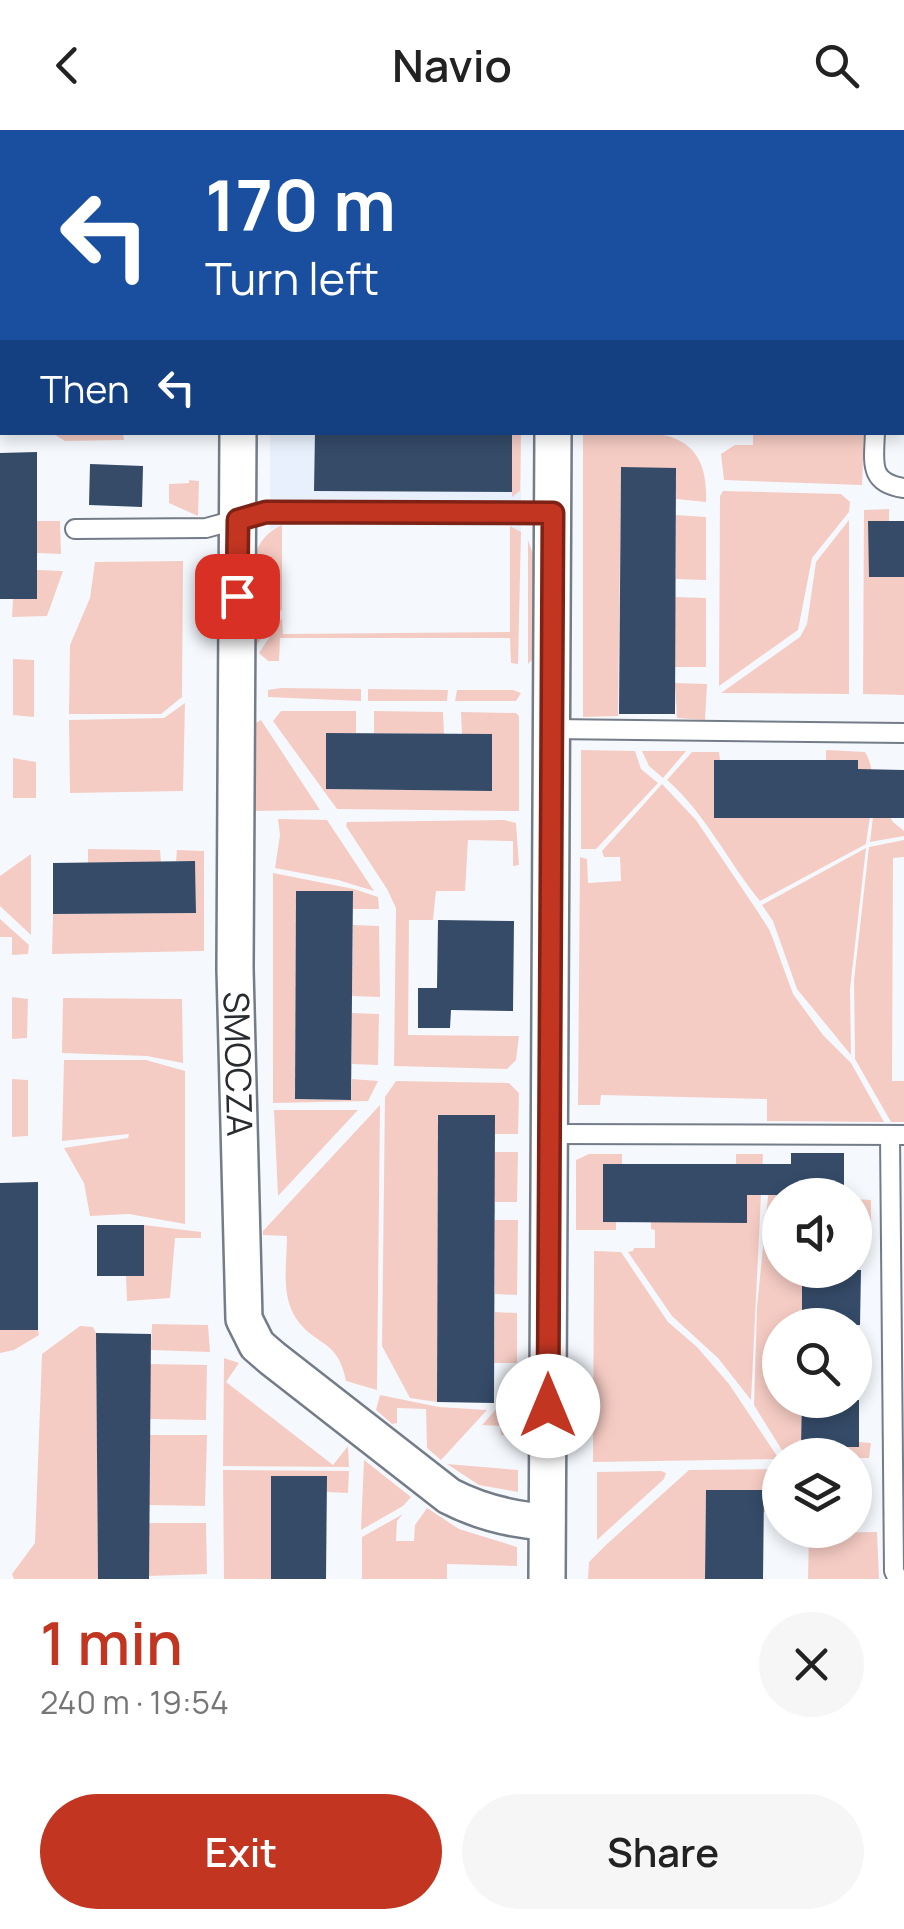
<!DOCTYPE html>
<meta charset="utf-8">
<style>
:root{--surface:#fff;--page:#f6f6f6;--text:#222;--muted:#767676;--accent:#c13521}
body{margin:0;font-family:Manrope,sans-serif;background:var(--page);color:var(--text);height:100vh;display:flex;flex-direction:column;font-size:38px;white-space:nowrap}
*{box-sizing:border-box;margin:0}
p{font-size:32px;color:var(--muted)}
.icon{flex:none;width:55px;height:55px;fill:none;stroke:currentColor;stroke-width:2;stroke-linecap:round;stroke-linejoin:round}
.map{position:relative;height:1449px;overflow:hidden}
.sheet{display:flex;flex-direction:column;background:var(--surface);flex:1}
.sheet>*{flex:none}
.banner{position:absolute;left:0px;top:0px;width:905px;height:305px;box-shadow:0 5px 15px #0003;background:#1a4fa0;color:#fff;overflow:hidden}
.fabs{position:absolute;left:762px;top:1048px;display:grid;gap:20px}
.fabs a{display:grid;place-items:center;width:110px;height:110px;border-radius:50%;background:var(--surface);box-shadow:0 5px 15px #0003;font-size:50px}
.pin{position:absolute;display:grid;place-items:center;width:85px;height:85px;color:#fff;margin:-42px;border-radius:20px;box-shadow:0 5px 15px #0006}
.me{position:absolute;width:110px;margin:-55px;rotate:0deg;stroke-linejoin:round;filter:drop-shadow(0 0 8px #0008)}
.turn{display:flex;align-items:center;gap:35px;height:210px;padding:0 40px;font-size:45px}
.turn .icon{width:130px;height:130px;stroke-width:2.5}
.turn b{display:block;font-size:70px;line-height:85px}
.then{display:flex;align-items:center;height:95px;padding:0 40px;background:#0003;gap:20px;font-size:38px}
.round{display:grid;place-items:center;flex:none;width:105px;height:105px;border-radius:52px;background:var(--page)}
.headline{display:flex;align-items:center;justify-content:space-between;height:170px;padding:0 40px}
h1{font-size:60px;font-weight:600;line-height:75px;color:var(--accent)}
.button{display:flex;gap:20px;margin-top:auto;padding:20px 40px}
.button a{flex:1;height:115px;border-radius:60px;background:var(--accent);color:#fff;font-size:40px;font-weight:600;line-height:115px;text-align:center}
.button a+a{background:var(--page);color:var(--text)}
header{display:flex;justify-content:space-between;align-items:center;height:130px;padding:0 40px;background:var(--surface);font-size:45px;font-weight:600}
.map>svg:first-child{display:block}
.built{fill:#e7f0fc}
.green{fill:#f5ccc4}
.building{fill:#354b68}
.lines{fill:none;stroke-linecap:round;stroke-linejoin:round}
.service-casing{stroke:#747c88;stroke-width:22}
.minor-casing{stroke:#747c88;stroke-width:40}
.service{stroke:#fff;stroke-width:18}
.minor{stroke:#fff;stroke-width:35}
.route-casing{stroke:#7d2215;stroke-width:25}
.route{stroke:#c13521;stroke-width:18}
.labels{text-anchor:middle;stroke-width:10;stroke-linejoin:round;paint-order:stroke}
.street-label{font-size:35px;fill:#282b30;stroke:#fff}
</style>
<header><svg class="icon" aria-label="back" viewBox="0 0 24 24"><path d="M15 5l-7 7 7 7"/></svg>Navio<svg class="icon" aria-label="search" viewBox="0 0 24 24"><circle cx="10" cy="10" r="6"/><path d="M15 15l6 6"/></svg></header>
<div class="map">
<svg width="904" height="1449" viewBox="0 0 904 1449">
<rect width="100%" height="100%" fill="#f5f9fe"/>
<g class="built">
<path d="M 318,0 L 519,0 L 519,2 L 274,2 Z"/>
<path d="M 270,303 L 521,303 L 521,402 L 510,396 L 282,395 L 270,400 Z"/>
</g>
<g class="green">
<path d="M 0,0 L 97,2 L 2,2 L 2,271 Z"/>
<path d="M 52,303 L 123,303 L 124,310 L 65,311 Z"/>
<path d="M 512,303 L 521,303 L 520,361 L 512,367 Z"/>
<path d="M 583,303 C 641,303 710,288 706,372 L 676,369 L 676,338 L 621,338 L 618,586 L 583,587 Z"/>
<path d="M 753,303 L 864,303 L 862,355 L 724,350 L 721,324 L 735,315 L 753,315 Z"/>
<path d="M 189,350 L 199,351 L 198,386 L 169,373 L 169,354 L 189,353 Z"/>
<path d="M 723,361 L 841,364 L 850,372 L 849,382 L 812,428 L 798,500 L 719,556 L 720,366 Z"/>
<path d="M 889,379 L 889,391 L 869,392 L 869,446 L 904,447 L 904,565 L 863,564 L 864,380 Z"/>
<path d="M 676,385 L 706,387 L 706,450 L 676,449 Z"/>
<path d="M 849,390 L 849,564 L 721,563 L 800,507 L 807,494 L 816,432 Z"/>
<path d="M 37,391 L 60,391 L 61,424 L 37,423 Z"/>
<path d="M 282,395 L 282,479 L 256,516 L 253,514 C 252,474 238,414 282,395 Z"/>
<path d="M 510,396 L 521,402 L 518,534 L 511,533 L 510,508 L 280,508 L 279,531 L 268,531 L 259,523 L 282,488 L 283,504 L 510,502 Z"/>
<path d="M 528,410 L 538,438 L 538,524 L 528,534 Z"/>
<path d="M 183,431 L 182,567 L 161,584 L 69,584 L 70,515 L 90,468 L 95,432 Z"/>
<path d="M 37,440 L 63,441 L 47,486 L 12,487 L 13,469 L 37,469 Z"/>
<path d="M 675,467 L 706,468 L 706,537 L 675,537 Z"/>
<path d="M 13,529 L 34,530 L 34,587 L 13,585 Z"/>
<path d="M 675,553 L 707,554 L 705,590 L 677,588 Z"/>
<path d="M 281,558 L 361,559 L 361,571 L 268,567 L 268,560 Z"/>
<path d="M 368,559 L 448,560 L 447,571 L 368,571 Z"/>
<path d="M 457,560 L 513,560 L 521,563 L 516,571 L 455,571 Z"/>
<path d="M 185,573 L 183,661 L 70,663 L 69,590 L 164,588 Z"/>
<path d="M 281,581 L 356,581 L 356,603 L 327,603 L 327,659 L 491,661 L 492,605 L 462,604 L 461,582 L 516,583 L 519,586 L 519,681 L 337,679 L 273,591 Z"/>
<path d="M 374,581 L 443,582 L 444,604 L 374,603 Z"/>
<path d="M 261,590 L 320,680 L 252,681 L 252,595 Z"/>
<path d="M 581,620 L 635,621 L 641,639 L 658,653 L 596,719 L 581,719 Z"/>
<path d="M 826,620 L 865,622 C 880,645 869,688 866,714 L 760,771 C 728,732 706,684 667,650 L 692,622 L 719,622 L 720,630 L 714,630 L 714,688 L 857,688 L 858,630 L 826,630 Z"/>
<path d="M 642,621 L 686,621 L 663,648 L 649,636 Z"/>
<path d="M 13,628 L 36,632 L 36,668 L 13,668 Z"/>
<path d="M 662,654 L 696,690 L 758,782 L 770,801 L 793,864 L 823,905 L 851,933 L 884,992 L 767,991 L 767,969 L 601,965 L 600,975 L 578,975 L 580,727 L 587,729 L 588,753 L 621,751 L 620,727 L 604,727 L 602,721 Z"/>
<path d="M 876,662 L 893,692 L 904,701 L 904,706 L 870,712 Z"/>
<path d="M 278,689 L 327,690 L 374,761 L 338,750 L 275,738 L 280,705 Z"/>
<path d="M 504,690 L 516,693 L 519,735 L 513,736 L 513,711 L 468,710 L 465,761 L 436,761 L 433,790 L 409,790 L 408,905 L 519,906 L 516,930 L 507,939 L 394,936 L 396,778 L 387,759 L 346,696 L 347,692 Z"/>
<path d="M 904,710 L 904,727 L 893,728 L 892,951 L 904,951 L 904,992 L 891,992 L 855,929 L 854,850 L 869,717 Z"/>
<path d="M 866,718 L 850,859 L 851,925 L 797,859 L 773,791 L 762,775 Z"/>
<path d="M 88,719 L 160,720 L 161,732 L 88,733 Z"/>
<path d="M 177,720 L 204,721 L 204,821 L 52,824 L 53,784 L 196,783 L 195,732 L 176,731 Z"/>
<path d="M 31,724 L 31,805 L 0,776 L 0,746 Z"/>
<path d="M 273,743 L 354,759 L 378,767 L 379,779 L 353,779 L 353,761 L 296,761 L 295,969 L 351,970 L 352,949 L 378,951 L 368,971 L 273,973 Z"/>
<path d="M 0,789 L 29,815 L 28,824 L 12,825 L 12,807 L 0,807 Z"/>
<path d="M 353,795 L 379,796 L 380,867 L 352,866 Z"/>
<path d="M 12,867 L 28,869 L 27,908 L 12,909 Z"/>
<path d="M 63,868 L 182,869 L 183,933 L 147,926 L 62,923 Z"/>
<path d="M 352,883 L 379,884 L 378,935 L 352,934 Z"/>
<path d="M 64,930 L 146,930 L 185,941 L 185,1094 L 129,1084 L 90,1086 L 84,1053 L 64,1018 L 128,1008 L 129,1004 L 62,1011 Z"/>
<path d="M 12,949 L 28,950 L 28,1006 L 12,1007 Z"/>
<path d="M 396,951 L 509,953 L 519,963 L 518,1004 L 495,1004 L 495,985 L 438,985 L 437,1272 L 410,1268 L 382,1216 L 385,967 Z"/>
<path d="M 380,975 L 377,1260 L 346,1251 C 338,1207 313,1217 294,1185 C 281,1162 287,1131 287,1106 L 263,1105 L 263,1101 Z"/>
<path d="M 274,980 L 358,980 L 278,1066 Z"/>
<path d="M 495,1022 L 518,1022 L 517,1072 L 495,1072 Z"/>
<path d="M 589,1024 L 622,1024 L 622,1035 L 603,1035 L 603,1091 L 616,1092 L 616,1100 L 576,1100 L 576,1030 Z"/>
<path d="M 736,1024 L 763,1024 L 751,1270 L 718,1228 L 672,1186 L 628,1122 L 633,1121 L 634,1118 L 655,1118 L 655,1100 L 651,1099 L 651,1092 L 736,1036 Z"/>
<path d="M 769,1057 L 780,1065 L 780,1140 L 802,1140 L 802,1195 L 780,1195 L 780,1270 L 802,1270 L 802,1317 L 858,1317 L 859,1312 L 871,1313 L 869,1328 L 855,1328 L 855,1325 L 785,1325 L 754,1275 L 757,1177 Z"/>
<path d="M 855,1069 L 871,1070 L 871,1113 L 861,1113 L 861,1094 L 855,1093 Z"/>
<path d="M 495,1090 L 518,1090 L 517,1165 L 495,1164 Z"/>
<path d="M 144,1095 L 201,1102 L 201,1108 L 175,1108 L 170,1168 L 127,1171 L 126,1146 L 143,1146 Z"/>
<path d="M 594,1121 L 621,1122 L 668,1192 L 697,1217 L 729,1254 L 779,1329 L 593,1332 Z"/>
<path d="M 495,1182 L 517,1183 L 517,1233 L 494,1233 Z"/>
<path d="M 152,1194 L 208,1195 L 210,1222 L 151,1220 Z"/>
<path d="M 80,1196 L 93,1197 L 96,1203 L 98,1449 L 14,1449 L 12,1444 L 35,1413 L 42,1224 Z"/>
<path d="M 0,1200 L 38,1200 L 39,1205 L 14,1220 L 0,1223 Z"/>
<path d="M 224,1228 L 239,1233 L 226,1252 L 333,1335 L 348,1316 L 349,1337 L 223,1336 Z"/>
<path d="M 150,1234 L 207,1235 L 206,1290 L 150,1289 Z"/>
<path d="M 517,1256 L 517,1306 L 501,1305 L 500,1296 L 482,1295 Z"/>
<path d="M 380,1265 L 439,1277 L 487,1280 L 441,1330 L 427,1318 L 426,1279 L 397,1278 L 397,1293 L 392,1294 L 376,1280 Z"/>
<path d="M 150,1305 L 207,1305 L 205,1376 L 149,1375 Z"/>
<path d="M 364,1330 L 411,1367 L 403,1376 L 361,1400 Z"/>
<path d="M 447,1334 L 518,1340 L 518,1362 L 479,1355 Z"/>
<path d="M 776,1339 L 775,1382 L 763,1382 L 763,1360 L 706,1360 L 705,1449 L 588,1449 L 589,1432 L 607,1414 L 689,1340 Z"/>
<path d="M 223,1340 L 349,1341 L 348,1363 L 327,1362 L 326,1346 L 271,1346 L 271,1449 L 224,1449 Z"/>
<path d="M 661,1341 L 666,1343 L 664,1349 L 597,1410 L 597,1342 Z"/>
<path d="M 427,1378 L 459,1399 L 517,1417 L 517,1436 L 447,1434 L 447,1449 L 362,1449 L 362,1407 L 403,1384 L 397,1391 L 396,1411 L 414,1411 L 415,1395 Z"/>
<path d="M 149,1393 L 206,1393 L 207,1444 L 149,1446 Z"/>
<path d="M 877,1402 L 879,1449 L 808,1449 L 809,1403 Z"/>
</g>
<g class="building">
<path d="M 315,302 L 512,302 L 512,362 L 314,361 Z"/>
<path d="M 37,322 L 37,469 L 0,469 L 0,323 Z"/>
<path d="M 90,334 L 143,336 L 142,377 L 89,375 Z"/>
<path d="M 621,337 L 676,338 L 675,584 L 619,584 Z"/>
<path d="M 868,391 L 904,391 L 904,447 L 869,447 Z"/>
<path d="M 326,603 L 492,604 L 492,661 L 326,659 Z"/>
<path d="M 714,630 L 858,630 L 858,639 L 904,640 L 904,688 L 714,688 Z"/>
<path d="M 195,731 L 196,783 L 53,784 L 53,733 Z"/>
<path d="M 296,761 L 353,761 L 351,970 L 295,969 Z"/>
<path d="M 438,790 L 514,791 L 513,881 L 451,880 L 450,898 L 418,898 L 418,858 L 437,858 Z"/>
<path d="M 438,985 L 495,985 L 494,1273 L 437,1272 Z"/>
<path d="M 791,1023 L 844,1023 L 844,1065 L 747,1065 L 747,1093 L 603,1092 L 603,1034 L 791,1034 Z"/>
<path d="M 38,1052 L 38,1200 L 0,1200 L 0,1053 Z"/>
<rect x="97" y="1095" width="47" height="51"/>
<path d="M 802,1140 L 861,1140 L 860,1195 L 802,1195 Z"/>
<path d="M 96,1203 L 151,1204 L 149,1449 L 98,1449 Z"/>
<path d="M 802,1270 L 859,1270 L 859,1317 L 801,1317 Z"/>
<path d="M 271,1346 L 327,1346 L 326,1449 L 271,1449 Z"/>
<path d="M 706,1360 L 764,1360 L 763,1449 L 705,1449 Z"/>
</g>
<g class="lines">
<g class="service-casing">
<g id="service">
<path d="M 875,302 C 874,332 868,353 904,358"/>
<path d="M 75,399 L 206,398 L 265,382 L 553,383"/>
<path d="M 551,599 L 904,603"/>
<path d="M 549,1004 L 904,1005"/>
<path d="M 890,1005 L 894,1441 L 898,1449"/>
</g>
</g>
<g class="minor-casing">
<g id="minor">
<path d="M 775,0 L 780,2"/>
<path d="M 238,2 L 238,0"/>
<path d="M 554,2 L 554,0"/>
<path d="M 902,71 L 904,72"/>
<path id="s1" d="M 238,302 L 235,839 L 244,1189 L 257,1215 L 272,1228 L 449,1366 C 480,1382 513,1390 547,1392"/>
<path d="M 547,1449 L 553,302"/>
</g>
</g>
<use href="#service" class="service"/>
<use href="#minor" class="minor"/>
</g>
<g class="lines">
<g class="route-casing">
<path id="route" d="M 237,466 L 238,390 L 266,382 L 553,383 L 548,1276"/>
</g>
<use href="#route" class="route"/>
</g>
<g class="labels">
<g class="street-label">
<text dy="12" stroke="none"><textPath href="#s1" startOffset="632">SMOCZA</textPath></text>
</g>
</g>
</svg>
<div class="fabs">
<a><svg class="icon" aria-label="sound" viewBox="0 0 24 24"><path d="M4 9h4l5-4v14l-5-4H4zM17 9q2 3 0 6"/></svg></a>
<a><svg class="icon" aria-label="search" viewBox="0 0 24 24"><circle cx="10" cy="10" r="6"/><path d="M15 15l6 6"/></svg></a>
<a><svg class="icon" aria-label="layers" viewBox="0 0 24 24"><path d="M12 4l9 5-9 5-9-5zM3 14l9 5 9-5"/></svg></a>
</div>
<div class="pin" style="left:237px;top:466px;background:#d93025"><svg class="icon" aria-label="arrive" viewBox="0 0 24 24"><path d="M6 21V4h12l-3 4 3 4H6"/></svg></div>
<svg class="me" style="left:548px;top:1276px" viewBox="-20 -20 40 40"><circle r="19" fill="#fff"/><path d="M0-13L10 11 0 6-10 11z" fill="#c13521"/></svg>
<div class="banner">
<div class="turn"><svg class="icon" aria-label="left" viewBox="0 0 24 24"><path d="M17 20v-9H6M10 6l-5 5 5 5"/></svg><div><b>170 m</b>Turn left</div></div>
<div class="then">Then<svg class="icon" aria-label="left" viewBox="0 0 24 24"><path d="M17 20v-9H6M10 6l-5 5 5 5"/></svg></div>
</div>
</div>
<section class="sheet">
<div class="headline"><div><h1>1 min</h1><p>240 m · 19:54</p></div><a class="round"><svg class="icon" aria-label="close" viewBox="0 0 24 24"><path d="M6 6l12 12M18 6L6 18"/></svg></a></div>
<div class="button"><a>Exit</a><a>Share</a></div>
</section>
